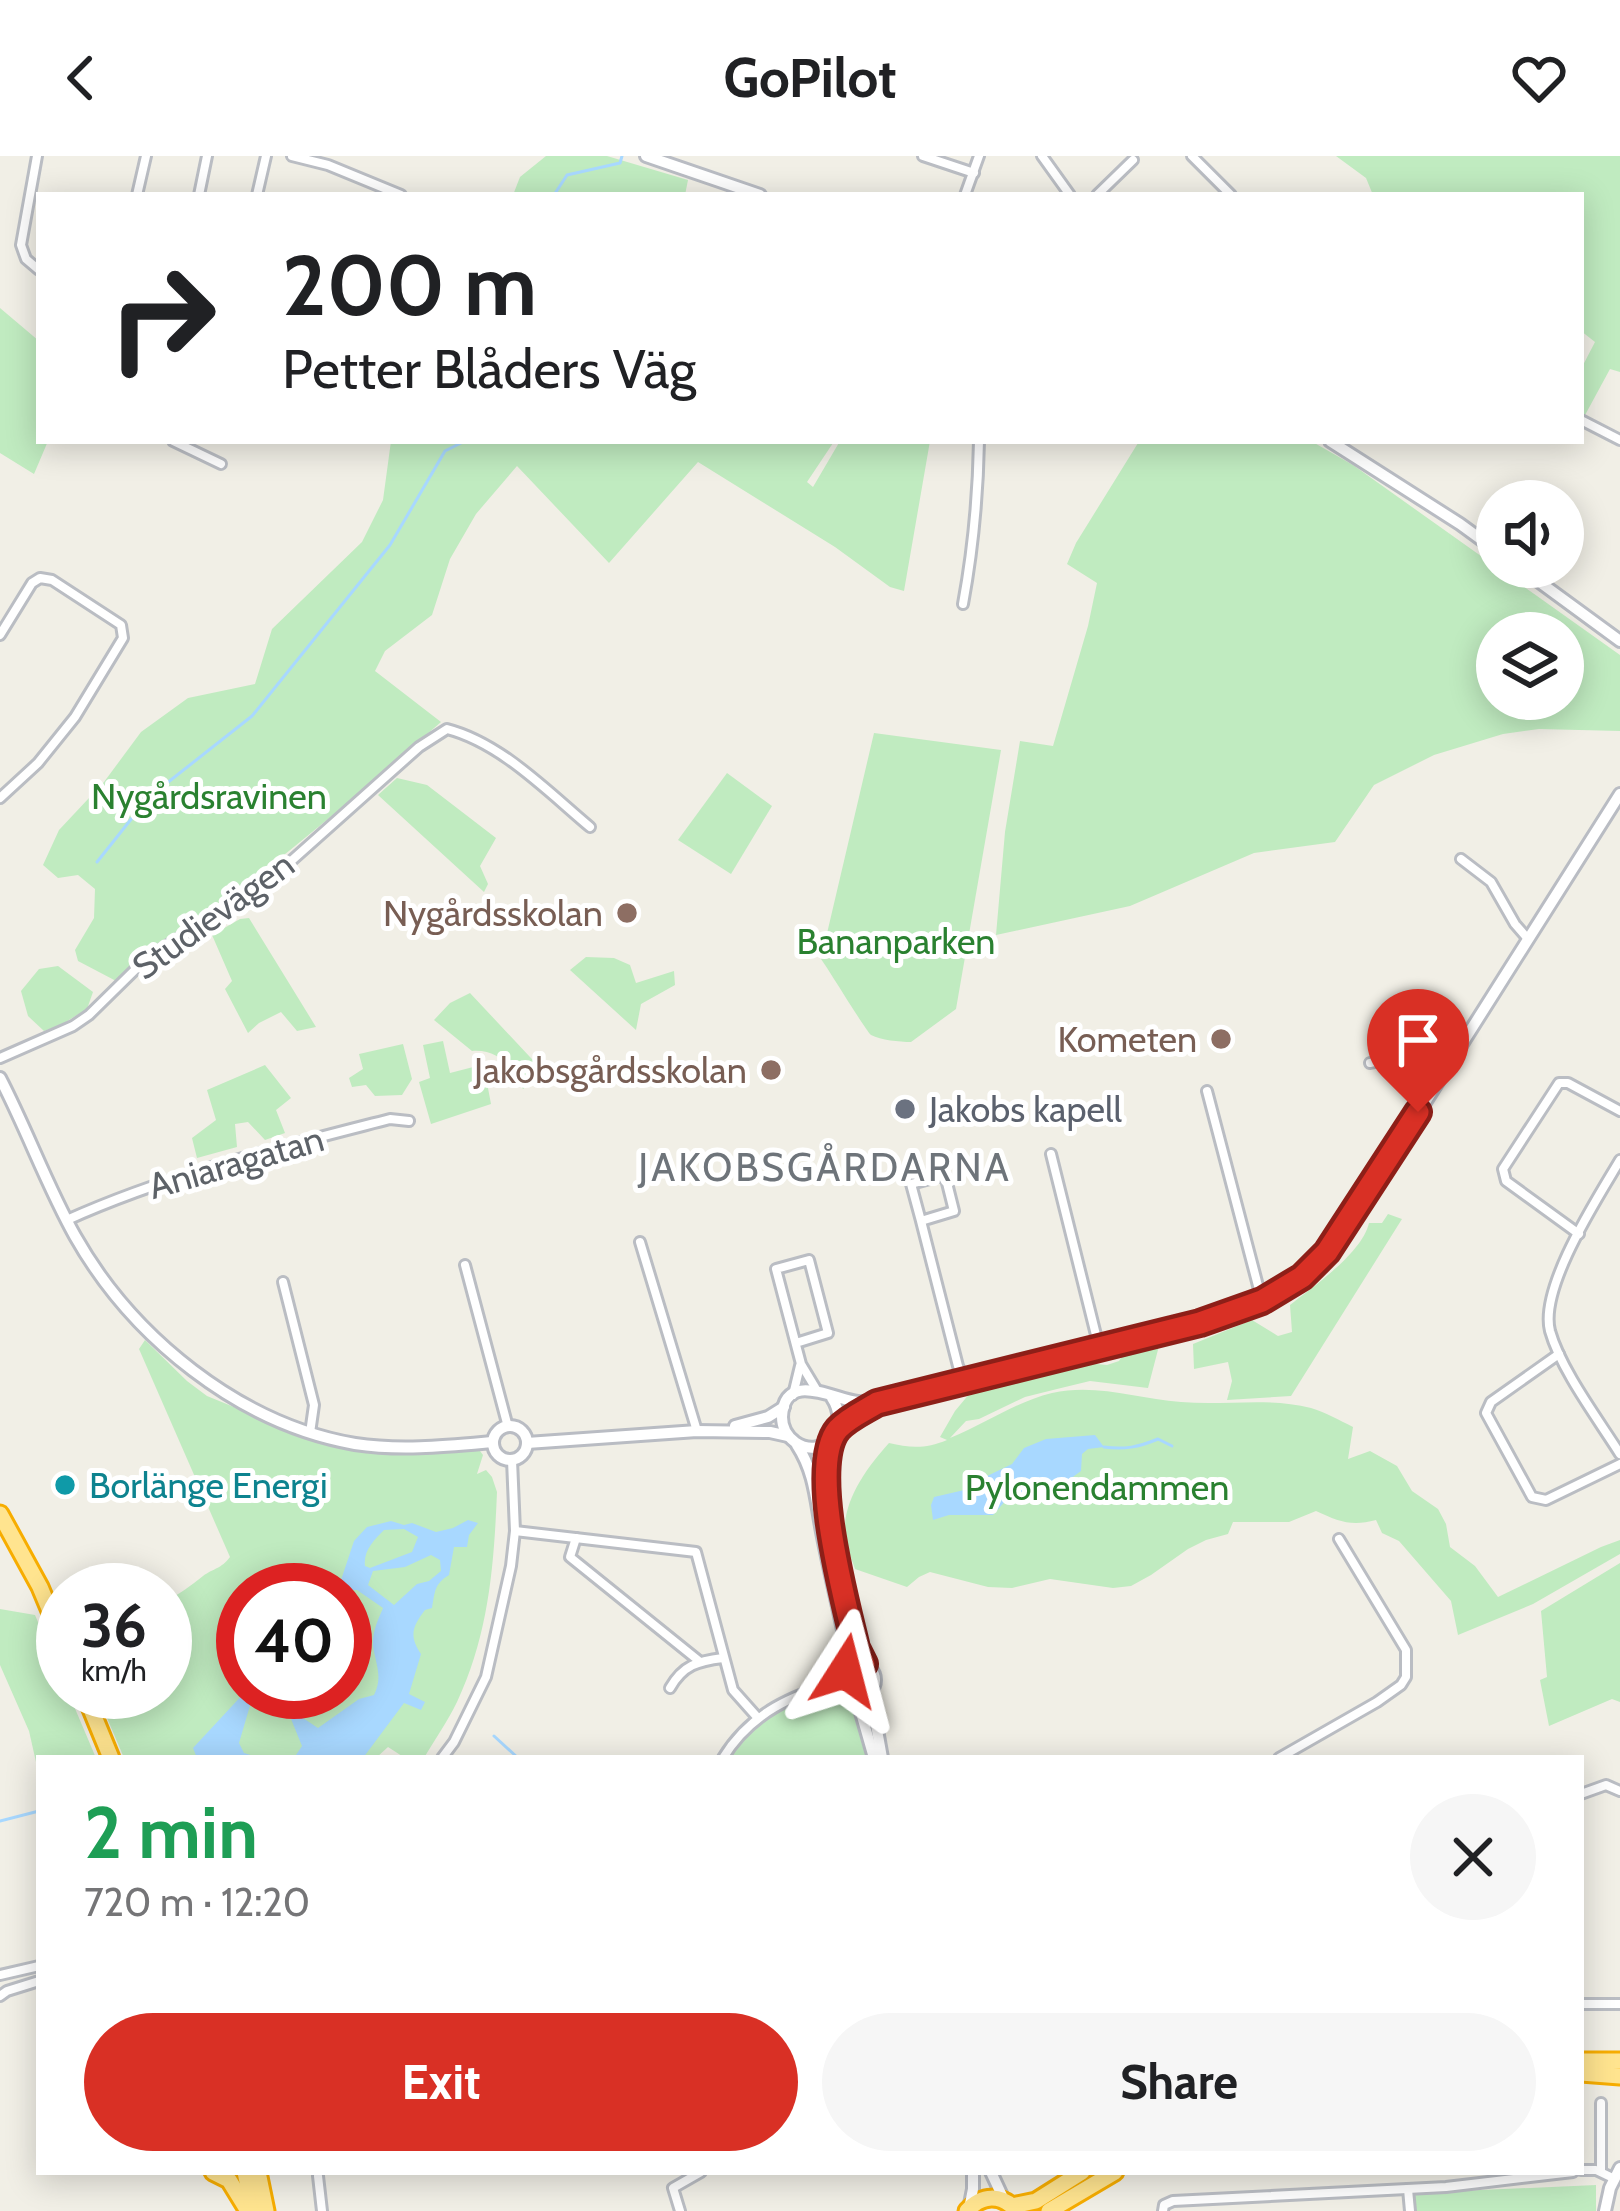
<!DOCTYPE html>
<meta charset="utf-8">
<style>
:root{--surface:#fff;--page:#f6f6f6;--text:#202124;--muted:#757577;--accent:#d93025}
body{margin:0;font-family:Cabin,sans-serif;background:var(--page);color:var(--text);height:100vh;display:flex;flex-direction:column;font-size:45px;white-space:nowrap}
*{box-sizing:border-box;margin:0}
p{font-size:39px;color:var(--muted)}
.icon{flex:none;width:66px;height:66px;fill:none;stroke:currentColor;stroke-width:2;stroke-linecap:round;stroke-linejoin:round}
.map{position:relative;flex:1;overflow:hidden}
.sheet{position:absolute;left:36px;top:1599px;width:1548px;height:420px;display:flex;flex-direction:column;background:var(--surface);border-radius:0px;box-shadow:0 6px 30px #0003}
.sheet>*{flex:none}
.top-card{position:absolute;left:36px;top:36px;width:1548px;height:252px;border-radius:0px;box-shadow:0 6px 30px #0003;background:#fff;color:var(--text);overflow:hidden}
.buttons{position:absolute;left:1476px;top:324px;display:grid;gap:24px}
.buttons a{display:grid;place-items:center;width:108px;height:108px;border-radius:50%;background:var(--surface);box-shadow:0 6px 30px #0003;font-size:60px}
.speed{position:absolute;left:36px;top:1407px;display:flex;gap:24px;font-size:60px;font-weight:700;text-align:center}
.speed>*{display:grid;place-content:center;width:156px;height:156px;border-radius:50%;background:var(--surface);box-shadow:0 6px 30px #0003;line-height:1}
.speed small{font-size:30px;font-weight:400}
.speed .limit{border:18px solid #d22;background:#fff;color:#111}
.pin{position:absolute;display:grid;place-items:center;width:102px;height:102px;color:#fff;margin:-123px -51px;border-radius:50% 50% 50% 0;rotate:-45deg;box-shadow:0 0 12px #0007}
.pin .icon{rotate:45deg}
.me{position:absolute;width:132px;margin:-66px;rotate:9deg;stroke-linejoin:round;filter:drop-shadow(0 0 9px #0008)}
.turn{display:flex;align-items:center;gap:42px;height:252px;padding:0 48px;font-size:54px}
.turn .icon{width:156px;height:156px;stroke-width:2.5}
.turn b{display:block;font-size:84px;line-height:102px}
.round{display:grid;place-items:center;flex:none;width:126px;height:126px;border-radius:63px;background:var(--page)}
.head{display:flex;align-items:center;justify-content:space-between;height:204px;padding:0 48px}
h1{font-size:72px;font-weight:700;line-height:90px;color:#1e9e55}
.button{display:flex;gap:24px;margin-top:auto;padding:24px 48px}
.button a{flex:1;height:138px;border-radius:72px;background:var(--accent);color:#fff;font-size:48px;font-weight:700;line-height:138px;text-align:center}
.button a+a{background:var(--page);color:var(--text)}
header{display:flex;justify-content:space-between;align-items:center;height:156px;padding:0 48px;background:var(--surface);font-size:54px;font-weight:700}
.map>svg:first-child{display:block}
.green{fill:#c0ebc0;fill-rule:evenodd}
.water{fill:#a8d8ff;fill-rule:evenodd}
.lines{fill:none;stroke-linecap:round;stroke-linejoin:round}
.stream{stroke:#a8d8ff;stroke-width:3}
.street-casing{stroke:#babdc3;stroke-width:14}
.secondary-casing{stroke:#b9bcc3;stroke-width:16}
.highway-casing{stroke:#f7ad00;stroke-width:21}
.street{stroke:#fff;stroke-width:8}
.secondary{stroke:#fff;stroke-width:10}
.highway{stroke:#ffe48f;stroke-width:15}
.route-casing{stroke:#8d1f18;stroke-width:30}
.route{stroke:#d93025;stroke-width:21}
.education-dot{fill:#8d6e63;stroke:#fff;stroke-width:4.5}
.worship-dot{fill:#6b7280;stroke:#fff;stroke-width:4.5}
.culture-dot{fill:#0f9aa8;stroke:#fff;stroke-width:4.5}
.labels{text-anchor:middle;stroke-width:10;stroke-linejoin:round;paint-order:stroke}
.park-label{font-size:36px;fill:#2a8130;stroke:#fff}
.education-label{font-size:36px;fill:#785e54;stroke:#fff;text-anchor:end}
.street-label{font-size:36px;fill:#5d6268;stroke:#fff}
.worship-label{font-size:36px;fill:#5b616d;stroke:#fff;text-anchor:start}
.culture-label{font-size:36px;fill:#0d838f;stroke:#fff;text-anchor:start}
.neighbourhood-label{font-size:39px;letter-spacing:3px;fill:#6e747a;stroke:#fff}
</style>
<header><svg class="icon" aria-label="back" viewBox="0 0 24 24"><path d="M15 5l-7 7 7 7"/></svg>GoPilot<svg class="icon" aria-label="heart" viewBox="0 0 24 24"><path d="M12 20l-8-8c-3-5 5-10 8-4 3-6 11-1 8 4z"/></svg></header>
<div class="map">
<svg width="1620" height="2055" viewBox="0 0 1620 2055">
<rect width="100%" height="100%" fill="#f1efe6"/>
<g class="green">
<path d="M 546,0 L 607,0 L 688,24 L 685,39 L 513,39 L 520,21 Z"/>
<path d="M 1336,0 L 1620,0 L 1620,216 L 1610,213 L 1584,261 L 1581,259 L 1581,213 L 1595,186 L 1581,175 L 1581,39 L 1373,39 L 1366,22 Z"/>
<path d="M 0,152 L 39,185 L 39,285 L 48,285 L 34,318 L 0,297 Z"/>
<path d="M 391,285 L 830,285 L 833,287 L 807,326 L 813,331 L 840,285 L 930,285 L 904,435 L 890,431 L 835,391 L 698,306 L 609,407 L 517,310 L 476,358 L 450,403 L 432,459 L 385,495 L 375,515 L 441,566 C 367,631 292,695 213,754 C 181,778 147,797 118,826 L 78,805 L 75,794 L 94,762 L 95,733 L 78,719 L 58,722 L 43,709 L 59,674 L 104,626 L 141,576 L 188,542 L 255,528 L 272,473 L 362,386 L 383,344 Z"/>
<path d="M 1135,285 L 1311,285 L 1353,309 L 1620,499 L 1620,575 L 1539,573 L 1503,578 L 1434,599 L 1374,629 L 1335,686 L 1254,697 L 1130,750 L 996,779 L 1005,676 L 1020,585 L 1053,590 L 1088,470 L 1097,427 L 1067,408 L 1076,387 L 1138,287 ZM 1497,477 L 1563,477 L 1563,543 L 1497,543 Z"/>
<path d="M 874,577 L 1001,594 L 956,853 L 911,886 C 899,886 881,884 871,879 C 866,875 829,814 821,803 Z"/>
<path d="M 727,617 L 772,650 L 731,718 L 678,684 Z"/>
<path d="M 397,622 L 427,629 L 496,682 L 480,710 L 488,728 L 484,736 L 378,639 Z"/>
<path d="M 249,762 L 316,871 L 297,875 L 281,856 L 259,867 L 248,877 L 225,833 L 232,825 L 212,779 L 240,763 Z"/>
<path d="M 586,801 L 614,802 L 630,809 L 636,827 L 674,815 L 675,829 L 641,848 L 636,874 L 570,814 Z"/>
<path d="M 58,810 L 93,836 L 87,853 L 59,870 L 44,875 L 28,860 L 21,835 L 39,813 Z"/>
<path d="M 470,837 L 544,916 L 523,933 C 511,911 499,893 472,895 L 434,864 L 450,847 Z"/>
<path d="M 443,885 L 450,917 L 481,909 L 484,911 L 491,948 L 431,968 L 419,926 L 430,922 L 423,889 Z"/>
<path d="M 403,888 L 412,923 L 402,939 L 375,940 L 366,929 L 352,931 L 349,922 L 363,913 L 359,898 Z"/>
<path d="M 265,909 L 291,942 L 276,954 L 285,977 L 265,984 L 248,966 L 235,968 L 237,991 L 197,1002 L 192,982 L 216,964 L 207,934 Z"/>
<path d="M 1388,1058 L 1402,1063 L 1291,1240 L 1227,1244 L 1232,1225 L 1228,1206 L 1194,1213 L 1193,1188 L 1252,1164 L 1278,1180 L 1292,1176 L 1290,1149 C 1314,1130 1362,1097 1369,1067 L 1382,1067 Z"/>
<path d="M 145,1184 L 187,1225 L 207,1240 L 310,1282 L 348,1290 L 397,1295 L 480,1295 L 483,1299 L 477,1318 L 486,1314 L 492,1321 L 497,1336 C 494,1409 489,1478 457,1546 C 448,1565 435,1583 424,1602 L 405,1602 L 388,1591 L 376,1602 L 124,1602 L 96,1536 L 165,1536 L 165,1445 C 180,1438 190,1430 203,1420 C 214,1412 221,1413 230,1401 L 139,1193 ZM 243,1434 L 345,1434 L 345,1536 L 243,1536 Z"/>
<path d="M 1159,1190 L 1148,1232 L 1090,1225 L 1057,1233 L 1025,1241 L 979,1263 L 966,1265 L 950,1282 C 985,1268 1015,1246 1052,1237 C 1097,1227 1137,1243 1181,1246 C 1224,1250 1268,1241 1311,1252 C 1325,1256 1339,1264 1353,1271 L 1348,1303 L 1370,1295 L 1397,1310 L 1412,1335 L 1438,1353 L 1446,1368 L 1450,1391 L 1475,1410 L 1498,1441 L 1601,1391 L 1620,1384 L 1620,1398 L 1533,1448 L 1458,1479 L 1451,1445 L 1399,1385 L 1382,1377 L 1376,1364 C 1351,1371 1338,1365 1316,1355 L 1289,1366 L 1233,1366 L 1228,1378 L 1206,1384 L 1188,1393 L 1151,1419 L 1131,1430 L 1113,1432 L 1050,1423 L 1012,1432 L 988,1431 L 930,1416 L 919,1421 L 907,1431 L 855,1413 C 853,1406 850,1400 848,1394 C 835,1354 864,1315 889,1287 C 910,1292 926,1293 947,1284 L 940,1281 L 955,1255 L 970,1237 L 1086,1207 L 1107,1209 L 1119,1205 L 1125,1196 Z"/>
<path d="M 1620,1407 L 1620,1546 L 1612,1543 L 1549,1570 L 1540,1524 L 1547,1521 L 1541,1455 Z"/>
<path d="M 0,1453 L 35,1459 L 63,1525 L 63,1536 L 68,1536 L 96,1602 L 39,1602 L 39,1610 L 36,1606 L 29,1575 L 0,1509 Z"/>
<path d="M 843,1524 L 851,1538 L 873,1602 L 723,1602 L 757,1561 Z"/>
<path d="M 1596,2029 L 1596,2055 L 1413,2055 L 1412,2037 Z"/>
</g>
<g class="water">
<path d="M 1095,1279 L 1104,1291 L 1088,1293 L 1082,1298 L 1081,1315 L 1070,1323 L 1056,1345 L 1007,1343 L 993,1359 L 949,1359 L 933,1364 L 931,1349 L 934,1341 L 973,1332 L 983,1322 L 1012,1308 L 1024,1292 L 1046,1283 Z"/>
<path d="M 468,1364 L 478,1367 L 469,1379 L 467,1391 L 454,1391 L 449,1419 C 434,1428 435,1436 432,1452 L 425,1454 C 412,1471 409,1480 421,1498 L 409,1538 L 425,1546 L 421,1554 L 404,1547 L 363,1602 L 294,1602 L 302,1590 L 291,1563 L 288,1536 L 314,1536 L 298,1549 L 303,1562 L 318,1572 L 359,1543 L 374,1539 C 383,1521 376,1509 373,1490 C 372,1476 378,1464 383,1452 L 357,1434 L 334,1434 L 341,1424 L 354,1385 L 367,1371 L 391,1365 L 404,1369 L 412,1367 L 436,1376 L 453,1372 ZM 404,1373 L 418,1381 L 412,1396 L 370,1412 L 365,1410 C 363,1395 374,1384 384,1374 ZM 431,1399 L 440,1404 L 441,1415 L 429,1425 L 417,1428 L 394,1449 L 368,1429 L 373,1415 L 405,1411 Z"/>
<path d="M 245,1536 L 254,1536 L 239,1587 L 244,1597 L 260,1602 L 197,1602 L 193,1592 Z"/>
</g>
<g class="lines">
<g class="stream">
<path d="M 554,39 L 567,19 L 620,7 L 622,0"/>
<path d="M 97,706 L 148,642 L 252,560 L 390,389 L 445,295 L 465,285"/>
<path d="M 1104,1291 C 1124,1294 1139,1291 1158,1283 L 1172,1290"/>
<path d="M 494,1580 L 518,1602"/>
<path d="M 0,1665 L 39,1655"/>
</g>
<g class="street-casing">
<g id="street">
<path d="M 37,0 L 21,89 L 26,103 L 39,114"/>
<path d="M 292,0 L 328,9 L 401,39"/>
<path d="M 923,0 L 974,17"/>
<path d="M 1042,0 L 1070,39"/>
<path d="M 1192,0 L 1231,39"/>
<path d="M 137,39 L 146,0"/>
<path d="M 199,39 L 207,0"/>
<path d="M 257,39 L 266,0"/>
<path d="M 965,39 L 979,0"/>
<path d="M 1097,39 L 1133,4"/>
<path d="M 1581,264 L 1620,284"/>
<path d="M 173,285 L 221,308"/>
<path d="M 963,448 C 973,394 978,340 979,285"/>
<path d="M 0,479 L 32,427 L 40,422 L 52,424 L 121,469 L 123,482 L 75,561 L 38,607 L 0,642"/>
<path d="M 1461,703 L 1491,726 L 1515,768 L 1528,783"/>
<path d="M 0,902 L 73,870 L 89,859 L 147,802 L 262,731 L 419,591 L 447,573 C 501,587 547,635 590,671"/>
<path d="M 1370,907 C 1398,901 1419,897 1443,916"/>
<path d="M 1207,935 L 1262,1145"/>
<path d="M 1051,998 L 1099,1191"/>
<path d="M 1620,1004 C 1597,1043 1539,1132 1550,1175 C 1561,1214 1598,1263 1620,1298"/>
<path d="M 67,1064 C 169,1018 281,991 390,963 L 409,965"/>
<path d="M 921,1065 L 911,1028 L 945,1019 L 954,1055 L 921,1065 L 958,1210 L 966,1227"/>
<path d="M 1579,1078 L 1506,1025 L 1503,1013 L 1559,927 L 1568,927 L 1620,955"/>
<path d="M 640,1086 L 697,1275"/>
<path d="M 465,1109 L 508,1271"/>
<path d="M 283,1126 L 314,1249 L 310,1277"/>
<path d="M 796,1187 L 828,1177 L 809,1104 L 776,1113 L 801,1208 L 816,1233"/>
<path d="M 1559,1198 L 1491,1246 L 1486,1257 L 1532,1341 L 1546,1344 L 1620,1308"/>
<path d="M 793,1239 L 800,1210"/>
<path d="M 515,1375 L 696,1396 L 733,1534 L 757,1561"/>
<path d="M 576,1382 L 570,1401 L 699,1505"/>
<path d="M 670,1532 C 683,1509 698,1505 723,1502"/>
<path d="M 442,1602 L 454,1586 L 486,1521 L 511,1410 L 515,1375 L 512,1304"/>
<path d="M 723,1602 C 751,1556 793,1539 843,1524"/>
<path d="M 1279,1602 L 1377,1546 L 1401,1529 L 1406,1521 L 1406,1494 L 1339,1383"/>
<path d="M 1581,1638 L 1606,1629 L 1620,1635"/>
<path d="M 0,1819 L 39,1810"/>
<path d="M 0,1840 L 7,1835 L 39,1825"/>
<path d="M 1581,1848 L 1620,1848"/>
<path d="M 1581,2014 L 1596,2014 L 1615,2023"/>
<path d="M 1601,2015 L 1601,1947"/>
<path d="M 318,2020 L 322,2055"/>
<path d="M 1408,2033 L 1410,2055"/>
<path d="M 680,2055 L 673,2032 L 701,2016"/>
<path d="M 1163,2055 L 1164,2049 L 1173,2045 L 1446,2031 L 1573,2016"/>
</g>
</g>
<g class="secondary-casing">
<g id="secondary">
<path d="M 646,0 L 760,39"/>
<path d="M 1330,285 L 1460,368 L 1497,395"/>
<path d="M 1519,411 L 1620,485"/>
<path d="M 0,922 C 27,974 47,1030 75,1080 C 132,1181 239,1268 355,1288 C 401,1295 448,1290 493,1286"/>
<path d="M 832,1242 C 851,1270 824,1306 795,1286 C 787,1280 782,1271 782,1261 C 784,1213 835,1244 858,1246 C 874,1248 888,1245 904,1242 L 1200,1167 L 1262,1145 L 1302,1121 L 1327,1097 L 1343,1076 L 1620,638"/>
<path d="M 735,1270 L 768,1261 L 784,1251"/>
<circle cx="510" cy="1287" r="17"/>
<path d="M 838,1272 L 876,1248"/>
<path d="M 833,1283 C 830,1295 826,1308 825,1321 C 822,1358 848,1475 864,1508"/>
<path d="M 527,1287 L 697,1275 L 770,1276 L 788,1280"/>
<path d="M 797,1289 C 816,1318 816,1348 823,1381 C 831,1422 841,1462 849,1503 L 848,1512"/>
<circle cx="859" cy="1524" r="16"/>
<path d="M 870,1535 L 882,1602"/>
<path d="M 856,1539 L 874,1602"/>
<path d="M 991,2016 L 1004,2044"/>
<path d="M 969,2053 L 973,2033 L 973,2016"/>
<path d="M 1605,2055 L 1610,2032 L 1620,2012"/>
</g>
</g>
<g class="highway-casing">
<g id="highway">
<path d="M 0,1358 L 40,1431 L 63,1486"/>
<path d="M 84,1536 L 111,1602"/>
<path d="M 1581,1905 L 1620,1905"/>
<path d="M 1581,1917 L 1620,1920"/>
<path d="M 213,2016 L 229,2024 L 248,2055"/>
<path d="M 245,2016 L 253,2054"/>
<path d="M 258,2016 L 266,2055"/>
<path d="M 1012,2050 L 1036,2045 L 1082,2016"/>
<path d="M 967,2055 C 982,2038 1001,2038 1016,2054"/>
<path d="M 1049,2055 L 1115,2016"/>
</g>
</g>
<use href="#street" class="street"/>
<use href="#secondary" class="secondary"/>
<use href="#highway" class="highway"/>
</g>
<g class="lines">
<g class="route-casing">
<path id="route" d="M 845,1515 L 853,1509 L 864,1508 L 856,1492 C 846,1448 807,1309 838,1273 C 848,1262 864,1255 877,1247 L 1200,1167 L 1262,1145 L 1302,1121 L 1327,1096 L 1418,956"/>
</g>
<use href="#route" class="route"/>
</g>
<g class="education-dot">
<circle cx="627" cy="757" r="12"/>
<circle cx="1221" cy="883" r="12"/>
<circle cx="771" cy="914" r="12"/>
</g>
<circle class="worship-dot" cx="905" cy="953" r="12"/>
<circle class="culture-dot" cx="65" cy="1329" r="12"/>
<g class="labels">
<g class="park-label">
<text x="209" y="653">Nygårdsravinen</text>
<text x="896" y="798">Bananparken</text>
<text x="1097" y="1344">Pylonendammen</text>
</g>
<g class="education-label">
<text x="603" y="770">Nygårdsskolan</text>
<text x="1197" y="896">Kometen</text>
<text x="747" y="927">Jakobsgårdsskolan</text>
</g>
<g class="street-label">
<text transform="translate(213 759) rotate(-36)" y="13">Studievägen</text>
<text transform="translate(236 1006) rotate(-16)" y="13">Aniaragatan</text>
</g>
<g class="worship-label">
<text x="929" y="966">Jakobs kapell</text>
</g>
<g class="culture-label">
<text x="89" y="1342">Borlänge Energi</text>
</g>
<g class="neighbourhood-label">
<text x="825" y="1025">JAKOBSGÅRDARNA</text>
</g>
</g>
</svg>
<div class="buttons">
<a><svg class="icon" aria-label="sound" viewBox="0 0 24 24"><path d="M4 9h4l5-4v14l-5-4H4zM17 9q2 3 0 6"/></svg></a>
<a><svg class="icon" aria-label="layers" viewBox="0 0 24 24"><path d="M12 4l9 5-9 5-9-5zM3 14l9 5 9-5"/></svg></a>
</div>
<div class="speed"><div>36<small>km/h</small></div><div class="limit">40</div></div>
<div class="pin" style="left:1418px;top:956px;background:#d93025"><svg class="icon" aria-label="arrive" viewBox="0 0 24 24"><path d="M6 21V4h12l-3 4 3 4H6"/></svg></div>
<svg class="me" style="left:845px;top:1515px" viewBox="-20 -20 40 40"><path d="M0-17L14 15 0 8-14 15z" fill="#d93025" stroke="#fff" stroke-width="4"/></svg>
<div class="top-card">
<div class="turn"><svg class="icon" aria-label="right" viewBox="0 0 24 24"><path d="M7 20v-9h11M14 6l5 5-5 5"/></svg><div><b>200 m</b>Petter Blåders Väg</div></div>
</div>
<section class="sheet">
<div class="head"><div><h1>2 min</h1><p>720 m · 12:20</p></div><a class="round"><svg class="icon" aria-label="close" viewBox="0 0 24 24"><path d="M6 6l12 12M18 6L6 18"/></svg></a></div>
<div class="button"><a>Exit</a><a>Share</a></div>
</section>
</div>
